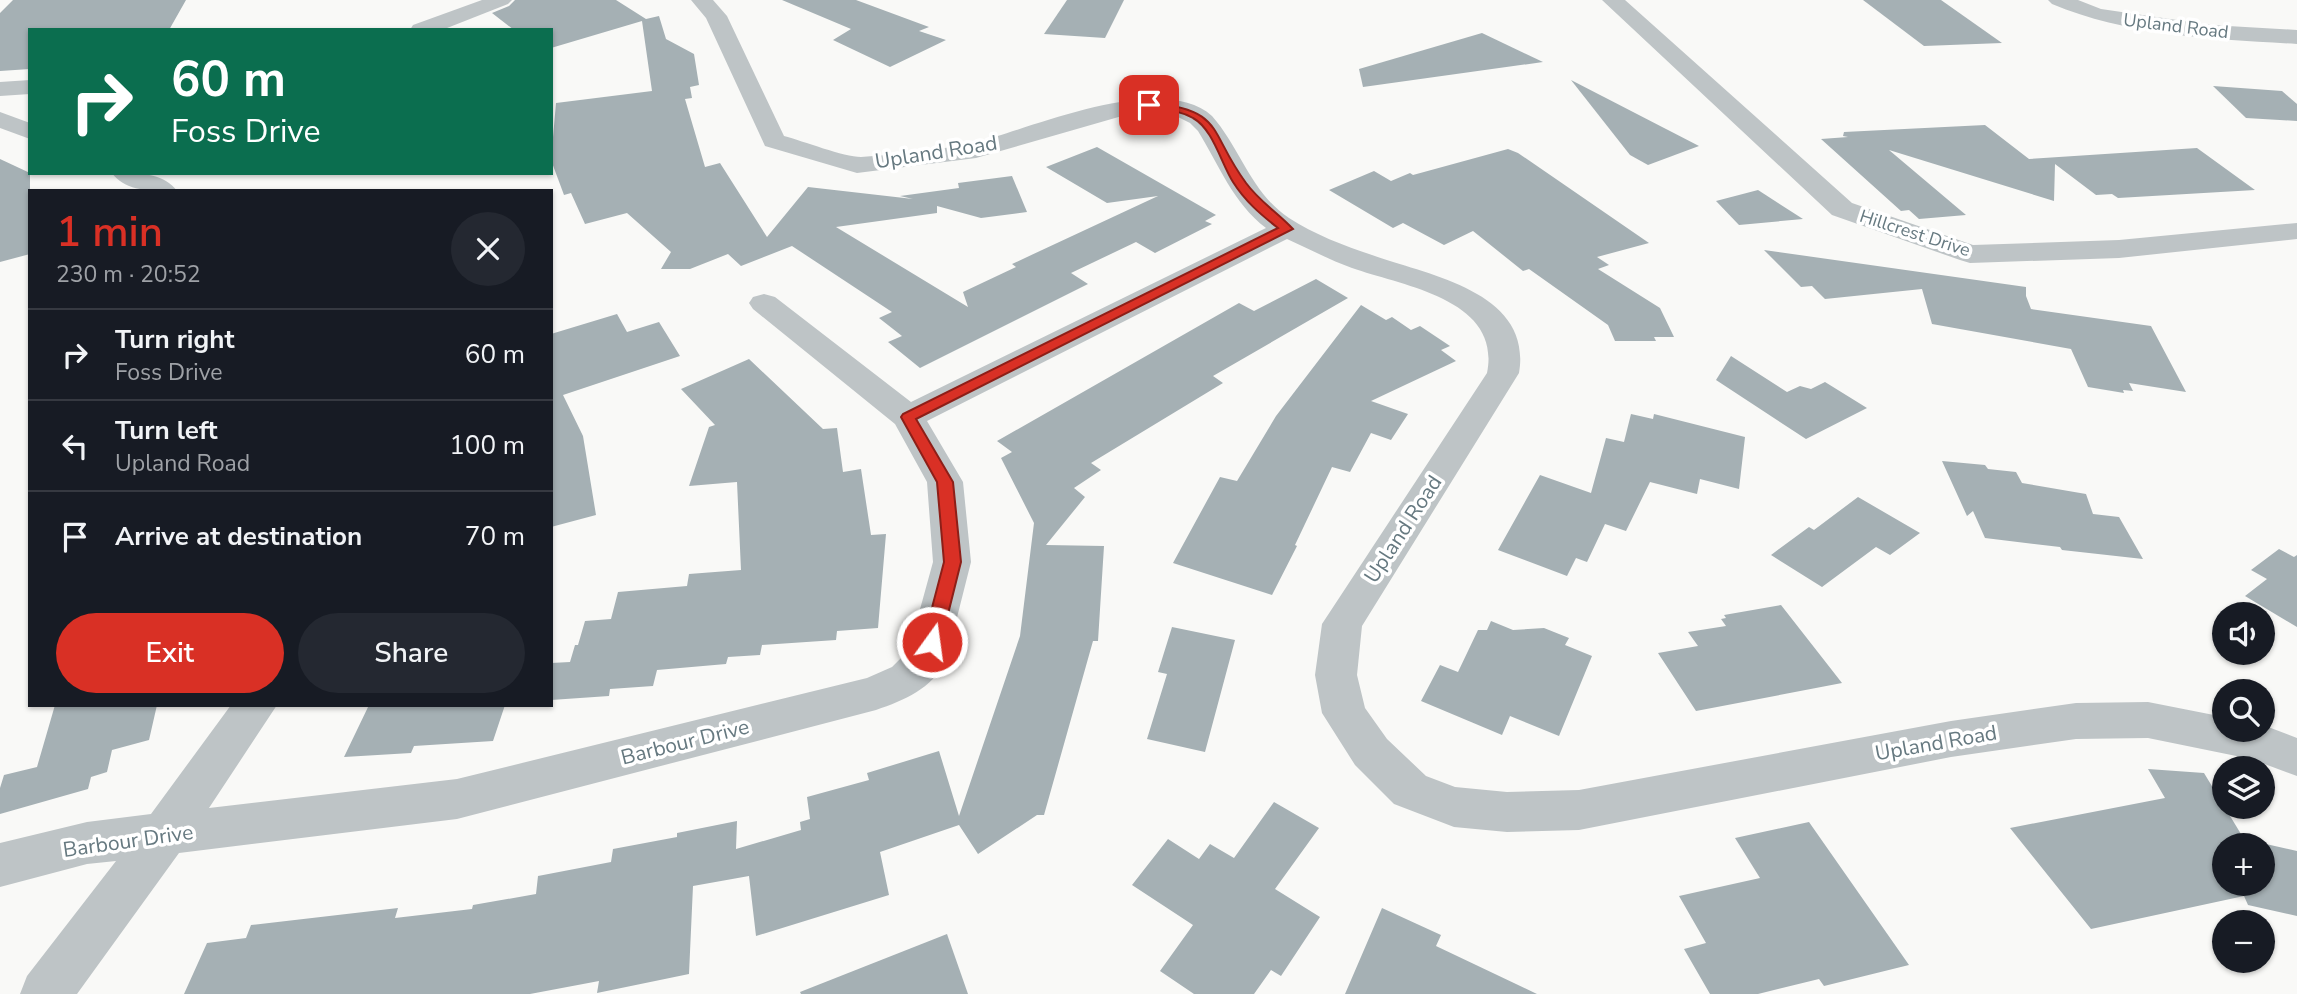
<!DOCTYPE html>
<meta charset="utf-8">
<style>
:root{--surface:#171b24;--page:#242831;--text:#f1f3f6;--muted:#9ea1a6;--line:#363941;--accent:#d93025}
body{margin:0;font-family:"Nunito Sans",sans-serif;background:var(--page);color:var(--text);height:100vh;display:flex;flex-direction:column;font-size:26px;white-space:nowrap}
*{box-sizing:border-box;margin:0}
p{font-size:23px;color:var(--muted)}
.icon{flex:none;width:38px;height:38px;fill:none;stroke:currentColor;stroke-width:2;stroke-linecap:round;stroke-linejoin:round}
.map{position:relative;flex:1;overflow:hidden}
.drawer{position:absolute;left:28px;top:189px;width:525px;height:518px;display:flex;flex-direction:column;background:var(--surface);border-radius:0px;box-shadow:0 2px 5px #0004}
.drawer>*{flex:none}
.banner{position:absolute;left:28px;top:28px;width:525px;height:147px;border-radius:0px;box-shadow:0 2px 5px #0004;background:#0b6e4f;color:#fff;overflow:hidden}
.tools{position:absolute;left:2212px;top:602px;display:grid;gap:14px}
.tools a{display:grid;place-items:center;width:63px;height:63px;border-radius:50%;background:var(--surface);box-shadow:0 2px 5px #0004;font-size:35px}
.pin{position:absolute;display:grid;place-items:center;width:60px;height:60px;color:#fff;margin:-30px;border-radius:14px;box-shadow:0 4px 10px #0006}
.me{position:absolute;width:77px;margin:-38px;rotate:14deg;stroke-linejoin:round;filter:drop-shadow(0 0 5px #0008)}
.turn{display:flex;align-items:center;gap:24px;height:147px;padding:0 28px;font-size:32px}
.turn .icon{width:91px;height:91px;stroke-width:2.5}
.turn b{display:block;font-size:49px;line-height:60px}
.round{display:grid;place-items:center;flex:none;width:74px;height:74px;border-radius:37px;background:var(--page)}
.overview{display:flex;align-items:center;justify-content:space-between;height:119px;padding:0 28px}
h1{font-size:42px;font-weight:600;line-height:52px;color:var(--accent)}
.button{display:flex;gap:14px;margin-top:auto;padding:14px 28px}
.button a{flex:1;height:80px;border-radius:42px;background:var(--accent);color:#fff;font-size:28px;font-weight:600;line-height:80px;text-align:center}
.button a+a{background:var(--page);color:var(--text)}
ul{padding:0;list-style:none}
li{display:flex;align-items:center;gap:21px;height:91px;padding:0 28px;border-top:2px solid var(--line)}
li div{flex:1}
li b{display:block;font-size:26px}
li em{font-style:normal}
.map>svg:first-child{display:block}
.building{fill:#a5b0b4;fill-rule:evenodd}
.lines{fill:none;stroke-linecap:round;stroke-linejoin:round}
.minor{fill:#bec4c6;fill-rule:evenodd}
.route{fill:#d93025;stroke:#8d1f18;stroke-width:2}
.labels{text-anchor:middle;stroke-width:7;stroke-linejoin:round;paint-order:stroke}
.far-street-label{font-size:18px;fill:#667980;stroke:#fff}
.street-label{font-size:21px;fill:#667980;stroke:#fff}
</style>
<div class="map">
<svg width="2297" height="994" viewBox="0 0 2297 994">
<rect width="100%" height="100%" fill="#f9f9f7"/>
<g class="building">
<path d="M 13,0 L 186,0 L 169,30 L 30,30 L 30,69 L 0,71 L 0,13 Z"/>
<path d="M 515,0 L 616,0 L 646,19 L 659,16 L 666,39 L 694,54 L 699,85 L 690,87 L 692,98 L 685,99 L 705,167 L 720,163 L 767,237 L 808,187 L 913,199 L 900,196 L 959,188 L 958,183 L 1012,176 L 1027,212 L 981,218 L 937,206 L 937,213 L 836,227 L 968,307 L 963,292 L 1016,267 L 1012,264 L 1158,196 L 1107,203 L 1046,167 L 1097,147 L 1216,215 L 1205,221 L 1212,224 L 1155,253 L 1136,242 L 1071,273 L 1088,284 L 920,368 L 888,342 L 902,336 L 879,318 L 892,312 L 792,246 L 741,266 L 728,254 L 690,269 L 661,269 L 671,252 L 627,213 L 585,224 L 571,193 L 564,195 L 551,160 L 556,103 L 652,91 L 642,21 L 551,48 L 551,30 L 514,30 L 492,13 L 509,6 Z"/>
<path d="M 782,0 L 856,0 L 929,27 L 919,31 L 946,40 L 890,67 L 833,40 L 851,29 Z"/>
<path d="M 1067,0 L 1124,0 L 1105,38 L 1044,34 Z"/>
<path d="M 1863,0 L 1941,0 L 2002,43 L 1924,46 Z"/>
<path d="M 1482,33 L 1543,62 L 1363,87 L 1359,69 Z"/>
<path d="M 1571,80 L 1699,146 L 1648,165 L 1630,155 Z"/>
<path d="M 2213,86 L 2282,91 L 2297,104 L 2297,121 L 2246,118 Z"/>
<path d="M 1985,125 L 2029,159 L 2197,148 L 2255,190 L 2118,198 L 2112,194 L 2096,195 L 2055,164 L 2054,201 L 1889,150 L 1966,215 L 1919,219 L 1909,210 L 1901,211 L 1821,139 L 1848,137 L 1843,136 L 1844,132 Z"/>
<path d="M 1508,149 L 1518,153 L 1649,243 L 1597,257 L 1609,265 L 1598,269 L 1660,308 L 1674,337 L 1654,337 L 1656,341 L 1615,341 L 1608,325 L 1529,269 L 1523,271 L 1473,231 L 1444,245 L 1403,223 L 1393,228 L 1329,190 L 1374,171 L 1391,181 L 1410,173 L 1413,175 Z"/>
<path d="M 0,159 L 30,173 L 30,254 L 0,262 Z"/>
<path d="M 1758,190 L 1803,219 L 1739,225 L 1716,201 Z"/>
<path d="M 1764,250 L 2026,287 L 2026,296 L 2031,309 L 2151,326 L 2186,392 L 2129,383 L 2133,391 L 2123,390 L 2124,393 L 2088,387 L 2071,349 L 1932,324 L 1922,289 L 1825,299 L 1812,286 L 1801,287 Z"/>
<path d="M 1316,279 L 1348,298 L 1213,376 L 1223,383 L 1091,463 L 1101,470 L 1074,488 L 1085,497 L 1046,545 L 1104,546 L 1098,641 L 1093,641 L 1044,815 L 1037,815 L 978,854 L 959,825 L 880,852 L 889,895 L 756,936 L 749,876 L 693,886 L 689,974 L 597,993 L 599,981 L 530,994 L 184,994 L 207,943 L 246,938 L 251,925 L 398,908 L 395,918 L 472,909 L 473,905 L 536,894 L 538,876 L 611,862 L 613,849 L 677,837 L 677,833 L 737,821 L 736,849 L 801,830 L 800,822 L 810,819 L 807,797 L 869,780 L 867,773 L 939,751 L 959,816 L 1020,636 L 1034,523 L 1001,458 L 1012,452 L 997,441 L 1239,303 L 1254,311 Z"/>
<path d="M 1361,305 L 1386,320 L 1392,317 L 1411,330 L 1420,326 L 1450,346 L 1441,350 L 1456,361 L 1371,401 L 1408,414 L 1391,440 L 1371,433 L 1350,472 L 1332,467 L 1295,545 L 1297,546 L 1272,595 L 1173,563 L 1220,477 L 1237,481 L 1276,416 Z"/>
<path d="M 617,314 L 627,332 L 659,322 L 680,356 L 563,395 L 583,436 L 596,515 L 551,527 L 551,334 Z"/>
<path d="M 1731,356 L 1787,392 L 1800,386 L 1811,389 L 1825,382 L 1867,408 L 1806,439 L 1716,380 Z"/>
<path d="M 749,359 L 823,429 L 837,428 L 843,472 L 861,469 L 871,535 L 886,534 L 878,628 L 837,631 L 836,640 L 762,645 L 760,655 L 728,657 L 726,664 L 657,670 L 653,686 L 610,689 L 609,696 L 551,700 L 551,663 L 570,662 L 575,645 L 578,645 L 585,621 L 611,619 L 618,592 L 687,586 L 689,574 L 741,570 L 737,482 L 689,486 L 709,427 L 715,425 L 681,389 Z"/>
<path d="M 1631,414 L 1653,419 L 1654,414 L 1745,437 L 1739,489 L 1700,479 L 1697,494 L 1650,482 L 1626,531 L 1605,524 L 1587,562 L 1576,558 L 1567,576 L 1498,550 L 1540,475 L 1591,493 L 1606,438 L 1624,442 Z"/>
<path d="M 1942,461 L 1985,465 L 1988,469 L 2016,472 L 2022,483 L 2086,494 L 2093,514 L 2119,517 L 2143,559 L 2062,550 L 2060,547 L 1985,538 L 1973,511 L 1967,516 Z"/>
<path d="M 1858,497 L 1920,533 L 1890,555 L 1876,547 L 1822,587 L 1771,555 L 1809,527 L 1814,530 Z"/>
<path d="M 2279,549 L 2294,557 L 2297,555 L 2297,627 L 2245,596 L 2267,579 L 2251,570 Z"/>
<path d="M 1781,605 L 1842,683 L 1696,711 L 1658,653 L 1698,646 L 1688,632 L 1726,626 L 1721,619 L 1726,618 L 1724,615 Z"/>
<path d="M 1491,621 L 1513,630 L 1544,628 L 1569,638 L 1565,645 L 1592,656 L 1559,736 L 1510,716 L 1502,735 L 1421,701 L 1440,665 L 1458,672 L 1478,630 L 1487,630 Z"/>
<path d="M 1172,627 L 1235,640 L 1205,752 L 1147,739 L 1167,674 L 1158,672 Z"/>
<path d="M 55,705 L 157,705 L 149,740 L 112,750 L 107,772 L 91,777 L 88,789 L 0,814 L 0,788 L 4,775 L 37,767 Z"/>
<path d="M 369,705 L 505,705 L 493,741 L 414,746 L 411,753 L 344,757 Z"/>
<path d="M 2148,769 L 2204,773 L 2244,839 L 2297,851 L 2297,916 L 2248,905 L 2244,896 L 2091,929 L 2010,828 L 2165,798 ZM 2224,845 L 2263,845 L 2263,884 L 2224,884 Z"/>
<path d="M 1274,802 L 1319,828 L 1275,889 L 1320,917 L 1281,976 L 1271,970 L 1254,994 L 1194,994 L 1160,971 L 1193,925 L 1132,885 L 1168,839 L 1199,859 L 1210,844 L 1234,858 Z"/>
<path d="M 1809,822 L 1909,965 L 1824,986 L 1819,979 L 1758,994 L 1710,994 L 1684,949 L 1706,943 L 1679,896 L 1760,878 L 1735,838 Z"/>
<path d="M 1382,908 L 1441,935 L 1436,946 L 1537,994 L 1345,994 Z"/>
<path d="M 947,934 L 968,994 L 801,994 L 800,992 Z"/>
</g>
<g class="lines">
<g class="minor">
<path d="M 482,0 L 512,0 L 508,4 L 442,30 L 410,30 L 413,25 Z"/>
<path d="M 691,0 L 713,0 L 727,16 L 784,136 C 803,141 844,157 861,157 C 893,155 947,149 977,142 C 1035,127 1162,71 1212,116 C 1241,149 1251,193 1289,218 C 1313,234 1345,246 1372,255 C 1427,275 1533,291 1519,373 L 1362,626 L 1357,675 L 1365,708 L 1387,739 L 1426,776 L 1455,787 L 1507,792 L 1579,790 L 1951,721 L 2076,703 L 2148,702 L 2224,717 L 2224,730 L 2263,730 L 2263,725 L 2297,738 L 2297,776 L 2251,759 L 2148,738 L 2076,739 L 1951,757 L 1579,830 L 1507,832 L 1454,827 L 1394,804 L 1355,765 L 1322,713 L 1315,675 L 1322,624 L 1487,373 C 1502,299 1403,286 1352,268 C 1330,260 1309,249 1287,239 L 927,421 L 963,482 L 971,562 L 946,661 C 931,689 905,700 876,710 L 457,819 L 179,853 L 77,994 L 20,994 L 27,976 L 116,861 L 87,864 L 0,887 L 0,843 L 87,822 L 151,814 L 231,705 L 277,705 L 209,808 L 457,779 L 867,678 L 892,667 L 907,652 L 911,642 L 933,562 L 927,482 L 895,424 L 753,309 L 749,303 L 753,297 L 764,294 L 775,297 L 911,402 L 1266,228 C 1233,203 1219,165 1198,131 L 1190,123 L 1174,115 L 1129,114 L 976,158 L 857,173 L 765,146 L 706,18 Z"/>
<path d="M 1602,0 L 1625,0 L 1852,203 L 1973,245 L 2119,240 L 2297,223 L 2297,239 L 2119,258 L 1970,263 L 1960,260 L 1832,215 Z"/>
<path d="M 2048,0 L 2078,0 L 2101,9 L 2211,25 L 2297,30 L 2297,44 C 2215,39 2128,36 2052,4 Z"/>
<path d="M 30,80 L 30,94 L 0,96 L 0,82 Z"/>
<path d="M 0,112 L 30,123 L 30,139 L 0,128 Z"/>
<path d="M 112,173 C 133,173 163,171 177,191 C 156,191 126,193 112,173 Z"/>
</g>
</g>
<path class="route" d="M 1149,102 C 1226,111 1207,130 1246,183 C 1260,202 1277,212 1293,229 L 916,419 L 953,482 L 961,562 L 941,642 L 938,647 L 925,647 L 923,642 L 944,562 L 937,482 L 901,417 L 903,414 L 1278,228 C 1260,214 1245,201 1233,182 C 1221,163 1213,129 1193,118 C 1178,109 1161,111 1145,107 L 1144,105 Z"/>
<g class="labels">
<g class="far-street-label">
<text transform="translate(2176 26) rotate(7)" y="6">Upland Road</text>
<text transform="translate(1915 233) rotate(18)" y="6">Hillcrest Drive</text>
</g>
<g class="street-label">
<text transform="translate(936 152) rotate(-9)" y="7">Upland Road</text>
<text transform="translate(1403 529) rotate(-57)" y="7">Upland Road</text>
<text transform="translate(685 742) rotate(-14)" y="7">Barbour Drive</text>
<text transform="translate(1936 743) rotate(-10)" y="7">Upland Road</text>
<text transform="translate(128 841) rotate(-8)" y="7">Barbour Drive</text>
</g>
</g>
</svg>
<div class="tools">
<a><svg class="icon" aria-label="sound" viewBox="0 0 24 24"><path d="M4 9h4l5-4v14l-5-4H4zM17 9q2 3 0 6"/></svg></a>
<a><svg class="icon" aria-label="search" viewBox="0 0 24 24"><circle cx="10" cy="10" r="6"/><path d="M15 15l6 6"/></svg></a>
<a><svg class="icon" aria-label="layers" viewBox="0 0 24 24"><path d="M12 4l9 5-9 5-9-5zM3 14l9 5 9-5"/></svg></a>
<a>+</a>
<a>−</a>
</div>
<div class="pin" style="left:1149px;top:105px;background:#d93025"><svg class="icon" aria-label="arrive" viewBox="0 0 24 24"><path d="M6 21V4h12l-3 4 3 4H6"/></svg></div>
<svg class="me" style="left:932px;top:642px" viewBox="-20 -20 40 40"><circle r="17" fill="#d93025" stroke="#fff" stroke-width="3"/><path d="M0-11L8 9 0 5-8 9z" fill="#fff"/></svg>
<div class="banner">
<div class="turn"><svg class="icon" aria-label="right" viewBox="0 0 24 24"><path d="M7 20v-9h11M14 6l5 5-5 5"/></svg><div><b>60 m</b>Foss Drive</div></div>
</div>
<section class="drawer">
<div class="overview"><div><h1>1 min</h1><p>230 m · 20:52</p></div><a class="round"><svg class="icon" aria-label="close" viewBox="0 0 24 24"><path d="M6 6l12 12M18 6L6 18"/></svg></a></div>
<ul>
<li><svg class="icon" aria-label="right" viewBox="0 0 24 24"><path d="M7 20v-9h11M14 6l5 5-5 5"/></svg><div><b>Turn right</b><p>Foss Drive</p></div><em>60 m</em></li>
<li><svg class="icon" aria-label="left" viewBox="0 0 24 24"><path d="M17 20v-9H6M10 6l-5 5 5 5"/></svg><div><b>Turn left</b><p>Upland Road</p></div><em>100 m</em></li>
<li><svg class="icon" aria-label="arrive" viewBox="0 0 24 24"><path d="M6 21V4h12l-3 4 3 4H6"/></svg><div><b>Arrive at destination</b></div><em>70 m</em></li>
</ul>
<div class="button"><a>Exit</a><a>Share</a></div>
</section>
</div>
